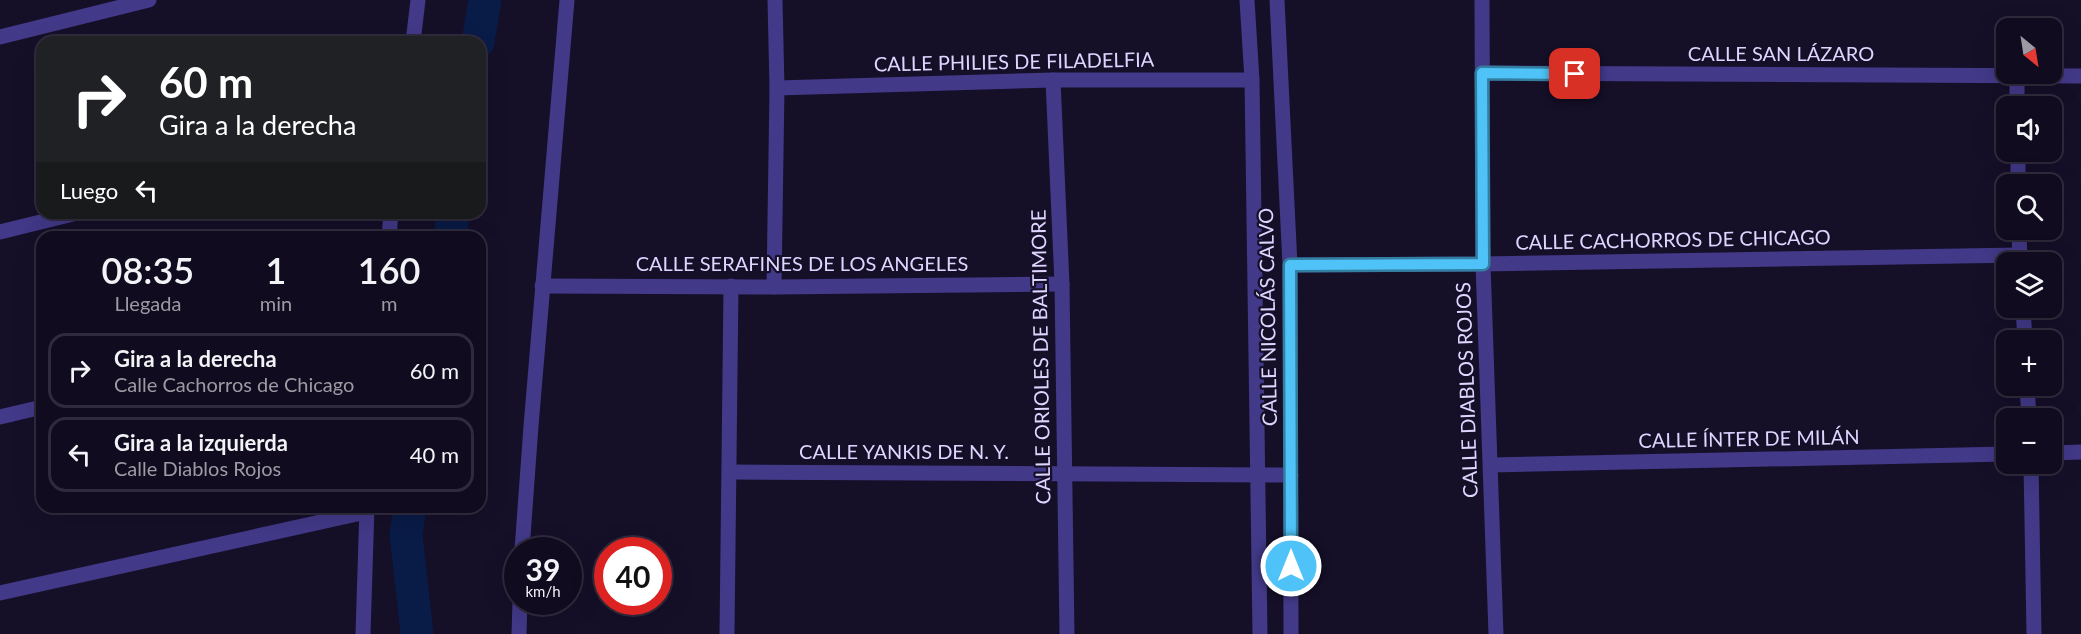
<!DOCTYPE html>
<html lang="es">
<meta charset="utf-8">
<style>
:root{--surface:#100b1e;--page:#191427;--text:#f1f3f6;--muted:#9c9ba4;--line:#302b3c}
body{margin:0;font-family:Lato,sans-serif;background:var(--page);color:var(--text);height:100vh;display:flex;flex-direction:column;font-size:22px;white-space:nowrap}
*{box-sizing:border-box;margin:0}
p{font-size:20px;color:var(--muted)}
.icon{flex:none;width:33px;height:33px;fill:none;stroke:currentColor;stroke-width:2;stroke-linecap:round;stroke-linejoin:round}
.map{position:relative;flex:1;overflow:hidden}
.drawer{position:absolute;left:36px;top:231px;width:450px;height:282px;display:flex;flex-direction:column;background:var(--surface);border-radius:18px;box-shadow:0 6px 24px #0002,0 0 0 2px var(--line)}
.drawer>*{flex:none}
.banner{position:absolute;left:36px;top:36px;width:450px;height:183px;border-radius:18px;box-shadow:0 6px 24px #0002,0 0 0 2px var(--line);background:#202124;color:#fff;overflow:hidden}
.needle{width:39px;rotate:150deg}
.tools{position:absolute;left:1996px;top:18px;display:grid;gap:12px}
.tools a{display:grid;place-items:center;width:66px;height:66px;border-radius:12px;background:var(--surface);box-shadow:0 6px 24px #0002,0 0 0 2px var(--line);font-size:30px}
.speed{position:absolute;left:504px;top:537px;display:flex;gap:12px;font-size:30px;font-weight:700;text-align:center}
.speed>*{display:grid;place-content:center;width:78px;height:78px;border-radius:50%;background:var(--surface);box-shadow:0 6px 24px #0002,0 0 0 2px var(--line);line-height:1}
.speed small{font-size:15px;font-weight:400}
.speed .limit{border:9px solid #d22;background:#fff;color:#111}
.pin{position:absolute;display:grid;place-items:center;width:51px;height:51px;color:#fff;margin:-26px;border-radius:12px;box-shadow:0 3px 9px #0006}
.me{position:absolute;width:66px;margin:-33px;rotate:0deg;stroke-linejoin:round;filter:drop-shadow(0 0 4px #0008)}
.turn{display:flex;align-items:center;gap:21px;height:126px;padding:0 24px;font-size:27px}
.turn .icon{width:78px;height:78px;stroke-width:2.5}
.turn b{display:block;font-size:42px;line-height:51px}
.then{display:flex;align-items:center;height:57px;padding:0 24px;background:#0003;gap:12px;font-size:22px}
.eta{display:flex;justify-content:space-evenly;align-items:center;height:102px;text-align:center}
.eta b{font-size:36px;font-weight:600;line-height:42px}
ul{padding:0;list-style:none}
li{display:flex;align-items:center;gap:18px;height:75px;margin:0 12px 9px;padding:0 12px;border:3px solid var(--line);border-radius:18px}
li div{flex:1}
li b{display:block;font-size:22px}
li em{font-style:normal}
.map>svg:first-child{display:block}
.lines{fill:none;stroke-linecap:round;stroke-linejoin:round}
.canal{stroke:#091b47;stroke-width:33}
.minor{stroke:#423988;stroke-width:15}
.route-casing{stroke:#337fa1;stroke-width:15}
.route{stroke:#4fc3f7;stroke-width:10}
.labels{text-anchor:middle;stroke-width:4.5;stroke-linejoin:round;paint-order:stroke}
.street-label{font-size:20px;fill:#ded6ff;stroke:#150f28}
</style>
<div class="map">
<svg width="2081" height="634" viewBox="0 0 2081 634">
<rect width="100%" height="100%" fill="#150f28"/>
<g class="lines">
<g class="canal">
<path d="M 478,42 L 485,0"/>
<path d="M 450,237 L 453,213"/>
<path d="M 410,507 L 406,535 L 417,634"/>
</g>
<g class="minor">
<path d="M 1247,0 L 1252,80 L 1260,634"/>
<path d="M 1277,0 L 1290,265 L 1291,634"/>
<path d="M 1482,0 L 1483,264 L 1496,634"/>
<path d="M 0,37 L 149,0"/>
<path d="M 413,42 L 418,0"/>
<path d="M 1482,73 L 2081,76"/>
<path d="M 2017,77 L 2017,106"/>
<path d="M 1053,80 L 1062,284 L 1067,634"/>
<path d="M 777,88 L 1053,80 L 1252,80"/>
<path d="M 2018,152 L 2018,184"/>
<path d="M 2019,230 L 2020,262"/>
<path d="M 0,232 L 77,213"/>
<path d="M 389,237 L 391,213"/>
<path d="M 1290,265 L 1483,264 L 2020,255"/>
<path d="M 542,286 L 774,287 L 1062,284"/>
<path d="M 774,287 L 777,88 L 775,0"/>
<path d="M 2023,308 L 2025,340"/>
<path d="M 2027,386 L 2029,418"/>
<path d="M 0,417 L 42,407"/>
<path d="M 2052,453 L 2081,452"/>
<path d="M 2031,464 L 2034,634"/>
<path d="M 1491,465 L 2007,454"/>
<path d="M 730,472 L 1291,475"/>
<path d="M 522,550 L 531,426 L 567,0"/>
<path d="M 0,593 L 366,512"/>
<path d="M 363,634 L 367,507"/>
<path d="M 519,634 L 520,602"/>
<path d="M 727,634 L 731,286"/>
</g>
</g>
<g class="lines">
<g class="route-casing">
<path id="route" d="M 1291,566 L 1290,265 L 1483,264 L 1482,73 L 1575,74"/>
</g>
<use href="#route" class="route"/>
</g>
<g class="labels">
<g class="street-label">
<text x="1781" y="61">CALLE SAN LÁZARO</text>
<text transform="translate(1014 62) rotate(-1)" y="7">CALLE PHILIES DE FILADELFIA</text>
<text transform="translate(1673 240) rotate(-1)" y="7">CALLE CACHORROS DE CHICAGO</text>
<text x="802" y="271">CALLE SERAFINES DE LOS ANGELES</text>
<text transform="translate(1268 317) rotate(-91)" y="7">CALLE NICOLÁS CALVO</text>
<text transform="translate(1041 357) rotate(-91)" y="7">CALLE ORIOLES DE BALTIMORE</text>
<text transform="translate(1467 390) rotate(-92)" y="7">CALLE DIABLOS ROJOS</text>
<text transform="translate(1749 439) rotate(-1)" y="7">CALLE ÍNTER DE MILÁN</text>
<text x="904" y="459">CALLE YANKIS DE N. Y.</text>
</g>
</g>
</svg>
<div class="tools">
<a><svg class="needle" viewBox="-14 -14 28 28"><path d="M0-13l5 13h-10z" fill="#e53935"/><path d="M0 13l5-13h-10z" fill="#9c9ba4"/></svg></a>
<a><svg class="icon" aria-label="sound" viewBox="0 0 24 24"><path d="M4 9h4l5-4v14l-5-4H4zM17 9q2 3 0 6"/></svg></a>
<a><svg class="icon" aria-label="search" viewBox="0 0 24 24"><circle cx="10" cy="10" r="6"/><path d="M15 15l6 6"/></svg></a>
<a><svg class="icon" aria-label="layers" viewBox="0 0 24 24"><path d="M12 4l9 5-9 5-9-5zM3 14l9 5 9-5"/></svg></a>
<a>+</a>
<a>−</a>
</div>
<div class="speed"><div>39<small>km/h</small></div><div class="limit">40</div></div>
<div class="pin" style="left:1575px;top:74px;background:#d93025"><svg class="icon" aria-label="arrive" viewBox="0 0 24 24"><path d="M6 21V4h12l-3 4 3 4H6"/></svg></div>
<svg class="me" style="left:1291px;top:566px" viewBox="-20 -20 40 40"><circle r="17" fill="#4fc3f7" stroke="#fff" stroke-width="3"/><path d="M0-11L8 9 0 5-8 9z" fill="#fff"/></svg>
<div class="banner">
<div class="turn"><svg class="icon" aria-label="right" viewBox="0 0 24 24"><path d="M7 20v-9h11M14 6l5 5-5 5"/></svg><div><b>60 m</b>Gira a la derecha</div></div>
<div class="then">Luego<svg class="icon" aria-label="left" viewBox="0 0 24 24"><path d="M17 20v-9H6M10 6l-5 5 5 5"/></svg></div>
</div>
<section class="drawer">
<div class="eta">
<div><b>08:35</b><p>Llegada</p></div>
<div><b>1</b><p>min</p></div>
<div><b>160</b><p>m</p></div>
</div>
<ul>
<li><svg class="icon" aria-label="right" viewBox="0 0 24 24"><path d="M7 20v-9h11M14 6l5 5-5 5"/></svg><div><b>Gira a la derecha</b><p>Calle Cachorros de Chicago</p></div><em>60 m</em></li>
<li><svg class="icon" aria-label="left" viewBox="0 0 24 24"><path d="M17 20v-9H6M10 6l-5 5 5 5"/></svg><div><b>Gira a la izquierda</b><p>Calle Diablos Rojos</p></div><em>40 m</em></li>
</ul>
</section>
</div>
